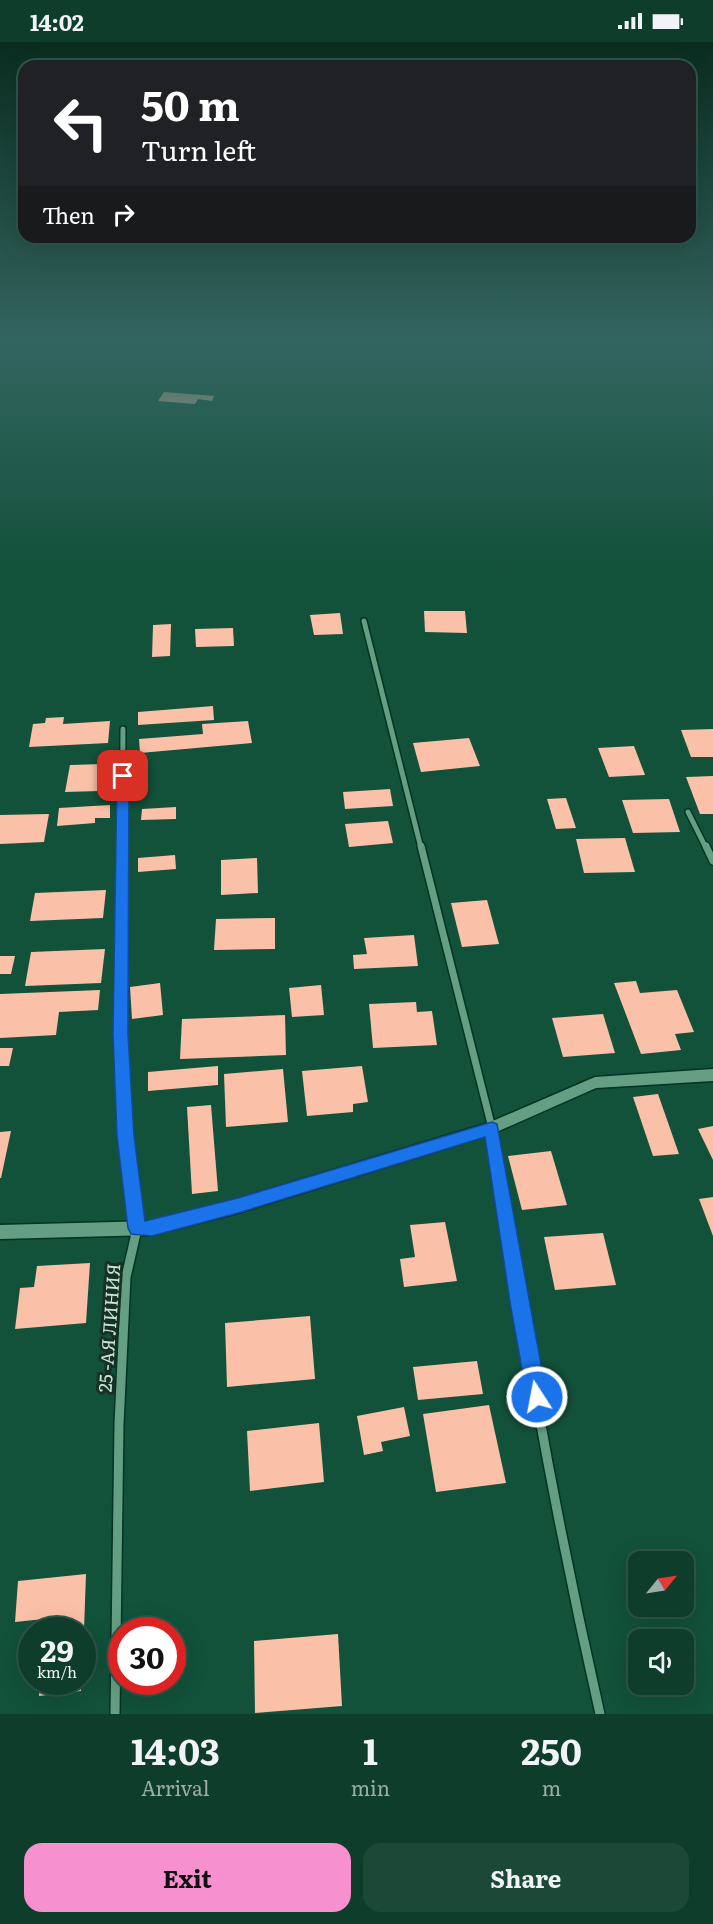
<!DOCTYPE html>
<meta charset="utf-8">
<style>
:root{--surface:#0e3d2c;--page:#1c4838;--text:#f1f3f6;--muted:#9baea9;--line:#2e5648;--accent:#f790ce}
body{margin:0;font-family:Literata,serif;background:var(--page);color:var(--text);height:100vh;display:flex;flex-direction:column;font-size:22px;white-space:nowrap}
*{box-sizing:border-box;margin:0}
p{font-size:20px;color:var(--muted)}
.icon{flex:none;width:33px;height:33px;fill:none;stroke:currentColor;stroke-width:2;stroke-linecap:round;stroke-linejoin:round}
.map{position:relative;height:1672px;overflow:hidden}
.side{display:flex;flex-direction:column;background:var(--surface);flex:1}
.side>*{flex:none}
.guide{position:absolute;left:18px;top:18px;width:678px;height:183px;border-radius:18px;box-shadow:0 6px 24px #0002,0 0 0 2px var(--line);background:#202124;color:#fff;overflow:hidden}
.needle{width:39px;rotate:60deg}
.controls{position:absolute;left:628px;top:1509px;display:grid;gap:12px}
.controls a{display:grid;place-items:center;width:66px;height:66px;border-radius:12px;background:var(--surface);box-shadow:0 6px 24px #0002,0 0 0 2px var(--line);font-size:30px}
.speed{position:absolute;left:18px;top:1575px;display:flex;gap:12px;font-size:30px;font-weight:700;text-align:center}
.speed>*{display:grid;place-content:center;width:78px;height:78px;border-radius:50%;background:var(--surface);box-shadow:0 6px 24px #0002,0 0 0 2px var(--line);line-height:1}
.speed small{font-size:15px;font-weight:400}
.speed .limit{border:9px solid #d22;background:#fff;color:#111}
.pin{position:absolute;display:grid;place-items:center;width:51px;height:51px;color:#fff;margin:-26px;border-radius:12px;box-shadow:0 3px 9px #0006}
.me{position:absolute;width:66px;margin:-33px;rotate:349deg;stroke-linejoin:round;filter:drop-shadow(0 0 4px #0008)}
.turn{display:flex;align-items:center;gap:21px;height:126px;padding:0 24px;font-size:27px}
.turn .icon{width:78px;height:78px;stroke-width:2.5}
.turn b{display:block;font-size:42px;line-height:51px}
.then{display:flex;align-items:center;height:57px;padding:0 24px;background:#0003;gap:12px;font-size:22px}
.eta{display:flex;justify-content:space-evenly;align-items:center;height:102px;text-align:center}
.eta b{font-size:36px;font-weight:700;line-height:42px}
.button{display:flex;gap:12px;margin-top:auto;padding:12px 24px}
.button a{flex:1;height:69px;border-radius:18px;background:var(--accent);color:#111;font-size:24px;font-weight:700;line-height:69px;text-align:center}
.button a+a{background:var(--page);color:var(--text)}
.status{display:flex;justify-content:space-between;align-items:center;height:42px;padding:0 30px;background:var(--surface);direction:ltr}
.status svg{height:16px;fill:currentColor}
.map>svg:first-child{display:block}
.building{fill:#fac1a8}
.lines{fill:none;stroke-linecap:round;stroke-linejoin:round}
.street-far2-casing{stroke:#033423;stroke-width:8}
.street-far1-casing{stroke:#033423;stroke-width:10}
.street-casing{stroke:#033423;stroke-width:12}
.secondary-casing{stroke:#033423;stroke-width:3}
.street-far2{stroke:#649f84;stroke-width:5}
.street-far1{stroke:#649f84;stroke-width:7}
.street{stroke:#649f84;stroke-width:9}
.secondary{fill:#649f84;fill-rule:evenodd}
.route{fill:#1a73e8;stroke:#114b97;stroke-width:1.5}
.labels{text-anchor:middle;stroke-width:6;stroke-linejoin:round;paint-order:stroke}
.near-street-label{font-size:18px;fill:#cae7d8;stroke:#183126}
</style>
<div class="status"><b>14:02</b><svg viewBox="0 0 49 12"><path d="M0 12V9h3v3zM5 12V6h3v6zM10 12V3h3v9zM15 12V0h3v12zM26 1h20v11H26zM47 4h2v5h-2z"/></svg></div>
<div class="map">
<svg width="713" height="1672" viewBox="0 0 713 1672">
<rect width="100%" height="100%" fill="#12513a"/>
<g class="building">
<path d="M 164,350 L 214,354 L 212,359 L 198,357 L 195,362 L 158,359 Z"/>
<path d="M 424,569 L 465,569 L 467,591 L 425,590 Z"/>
<path d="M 340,571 L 343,592 L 314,593 L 310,573 Z"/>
<path d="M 171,582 L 170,614 L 152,615 L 153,583 Z"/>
<path d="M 233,586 L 234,604 L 196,605 L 195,587 Z"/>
<path d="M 213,664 L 214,678 L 138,683 L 138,670 Z"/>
<path d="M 64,675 L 63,682 L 110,679 L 108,701 L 29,705 L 33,682 L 45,681 L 46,676 Z"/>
<path d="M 248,679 L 252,701 L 140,711 L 139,697 L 203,692 L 202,682 Z"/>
<path d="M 713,687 L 713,715 L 691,715 L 681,688 Z"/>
<path d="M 469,696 L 480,724 L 421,730 L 413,701 Z"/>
<path d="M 634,704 L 645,733 L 609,735 L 598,706 Z"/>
<path d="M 104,722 L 100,749 L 65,750 L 70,723 Z"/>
<path d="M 713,734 L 713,772 L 700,772 L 686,735 Z"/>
<path d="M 390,747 L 393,764 L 345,767 L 343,750 Z"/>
<path d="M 566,756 L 576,786 L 556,787 L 547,757 Z"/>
<path d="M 669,757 L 680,790 L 633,791 L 622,758 Z"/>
<path d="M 110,763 L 110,776 L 95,776 L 95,781 L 57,784 L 59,766 Z"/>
<path d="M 176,765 L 176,777 L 141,778 L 142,767 Z"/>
<path d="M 49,772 L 44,800 L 0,802 L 0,773 Z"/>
<path d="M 388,779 L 393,801 L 349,805 L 345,782 Z"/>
<path d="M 625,796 L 635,830 L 584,831 L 576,797 Z"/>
<path d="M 175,813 L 176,827 L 138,830 L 138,816 Z"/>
<path d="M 257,816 L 258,851 L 221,853 L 221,818 Z"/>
<path d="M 106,848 L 103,876 L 30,879 L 35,851 Z"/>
<path d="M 487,858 L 499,902 L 462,905 L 451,861 Z"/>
<path d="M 275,876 L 275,907 L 214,908 L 216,877 Z"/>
<path d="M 414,893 L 418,924 L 354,927 L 353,913 L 367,912 L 364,896 Z"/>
<path d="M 105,907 L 101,941 L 25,944 L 31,910 Z"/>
<path d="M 0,914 L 15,914 L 11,932 L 0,932 Z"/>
<path d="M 636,939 L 640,951 L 677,948 L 694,990 L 675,992 L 681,1008 L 641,1012 L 614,941 Z"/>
<path d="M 160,941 L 163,973 L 132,977 L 130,945 Z"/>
<path d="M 321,943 L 324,973 L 292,975 L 289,946 Z"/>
<path d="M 100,948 L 98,968 L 59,970 L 56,993 L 0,996 L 0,952 Z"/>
<path d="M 416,960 L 417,970 L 432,969 L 437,1003 L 373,1006 L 369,962 Z"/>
<path d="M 603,972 L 615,1011 L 563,1015 L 552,976 Z"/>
<path d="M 285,973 L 286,1013 L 180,1017 L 182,977 Z"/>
<path d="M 0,1006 L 13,1006 L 9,1024 L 0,1024 Z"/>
<path d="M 218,1024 L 218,1043 L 148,1049 L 148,1030 Z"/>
<path d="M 362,1024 L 368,1060 L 353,1062 L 353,1070 L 307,1074 L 302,1029 Z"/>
<path d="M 283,1027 L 288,1080 L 226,1085 L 224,1032 Z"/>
<path d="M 658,1052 L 679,1112 L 653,1114 L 633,1055 Z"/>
<path d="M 211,1063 L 218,1149 L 192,1152 L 187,1065 Z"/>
<path d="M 713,1084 L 713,1118 L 698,1087 Z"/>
<path d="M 11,1089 L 1,1136 L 0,1136 L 0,1090 Z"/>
<path d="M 551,1109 L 567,1163 L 522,1168 L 508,1114 Z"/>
<path d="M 713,1155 L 713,1194 L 699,1157 Z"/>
<path d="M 445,1180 L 457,1239 L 404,1245 L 400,1217 L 415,1215 L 410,1183 Z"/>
<path d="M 603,1191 L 616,1243 L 555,1248 L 544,1195 Z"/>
<path d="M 90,1221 L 86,1281 L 15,1287 L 20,1246 L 34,1245 L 37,1224 Z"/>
<path d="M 310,1274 L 315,1337 L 227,1345 L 225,1281 Z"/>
<path d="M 477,1319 L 483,1352 L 418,1358 L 413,1325 Z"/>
<path d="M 489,1363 L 506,1441 L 436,1450 L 423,1372 Z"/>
<path d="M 404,1365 L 410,1394 L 381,1400 L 383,1409 L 364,1413 L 357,1374 Z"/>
<path d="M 319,1381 L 324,1440 L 250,1449 L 247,1389 Z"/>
<path d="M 86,1532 L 84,1588 L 43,1588 L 44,1577 L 15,1580 L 18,1539 Z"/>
<path d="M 338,1592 L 342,1664 L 255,1671 L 254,1599 Z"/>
<path d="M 40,1640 L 81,1640 L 81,1649 L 39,1654 Z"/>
</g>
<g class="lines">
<g class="street-far2-casing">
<g id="street-far2">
<path d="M 364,579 L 421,806"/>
<path d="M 688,770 L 706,806"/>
<path d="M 122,806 L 123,687"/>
</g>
</g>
<g class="street-far1-casing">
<g id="street-far1">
<path d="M 122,804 L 120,992 L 126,1094 L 136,1181"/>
<path d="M 421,804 L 492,1086 L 507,1181"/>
<path d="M 706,804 L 713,819"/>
</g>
</g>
<g class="street-casing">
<g id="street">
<path d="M 507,1179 C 532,1344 563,1509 600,1672"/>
<path d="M 115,1672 L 119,1382 L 126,1235 L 137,1187 L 136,1179"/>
</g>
</g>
<g class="secondary-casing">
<path id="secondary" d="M 713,1027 L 713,1039 L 596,1046 L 492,1092 L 238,1171 L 152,1193 L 0,1197 L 0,1183 L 152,1179 L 238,1157 L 488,1081 L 595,1035 Z"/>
</g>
<use href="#street-far2" class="street-far2"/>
<use href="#street-far1" class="street-far1"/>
<use href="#street" class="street"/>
<use href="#secondary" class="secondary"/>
</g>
<linearGradient id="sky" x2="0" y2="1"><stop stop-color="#0a2d20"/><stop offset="0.56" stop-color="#336560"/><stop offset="1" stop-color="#336560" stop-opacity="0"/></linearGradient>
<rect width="713" height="535" fill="url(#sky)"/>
<path class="route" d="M 123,730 L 129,734 L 128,992 L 134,1094 L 145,1179 L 238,1156 L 492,1080 L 497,1082 L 547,1355 L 544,1361 L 537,1364 L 530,1361 L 527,1355 L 511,1266 L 485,1095 L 238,1171 L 152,1194 L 131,1192 L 128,1186 L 117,1094 L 113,992 L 117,734 Z"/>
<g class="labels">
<g class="near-street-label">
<text transform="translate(110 1286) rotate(-86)" y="6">25 -АЯ ЛИНИЯ</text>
</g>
</g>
</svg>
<div class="controls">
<a><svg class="needle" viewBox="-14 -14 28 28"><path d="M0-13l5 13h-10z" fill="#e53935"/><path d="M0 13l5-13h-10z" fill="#9baea9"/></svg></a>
<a><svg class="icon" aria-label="sound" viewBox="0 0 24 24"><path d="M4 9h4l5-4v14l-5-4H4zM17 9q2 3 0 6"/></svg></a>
</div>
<div class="speed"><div>29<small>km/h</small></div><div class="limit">30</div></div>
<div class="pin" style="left:123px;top:734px;background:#d93025"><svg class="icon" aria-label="arrive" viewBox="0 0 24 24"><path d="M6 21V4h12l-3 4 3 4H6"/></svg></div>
<svg class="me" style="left:537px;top:1355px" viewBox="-20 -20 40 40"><circle r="17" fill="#1a73e8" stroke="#fff" stroke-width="3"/><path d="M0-11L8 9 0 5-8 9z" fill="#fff"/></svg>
<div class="guide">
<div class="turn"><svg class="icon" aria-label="left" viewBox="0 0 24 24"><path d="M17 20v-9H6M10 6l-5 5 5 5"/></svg><div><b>50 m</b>Turn left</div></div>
<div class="then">Then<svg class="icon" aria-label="right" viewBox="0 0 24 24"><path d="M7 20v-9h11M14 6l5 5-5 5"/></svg></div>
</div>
</div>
<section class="side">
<div class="eta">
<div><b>14:03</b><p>Arrival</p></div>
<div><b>1</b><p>min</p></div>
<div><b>250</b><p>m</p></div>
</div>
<div class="button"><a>Exit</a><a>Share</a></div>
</section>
